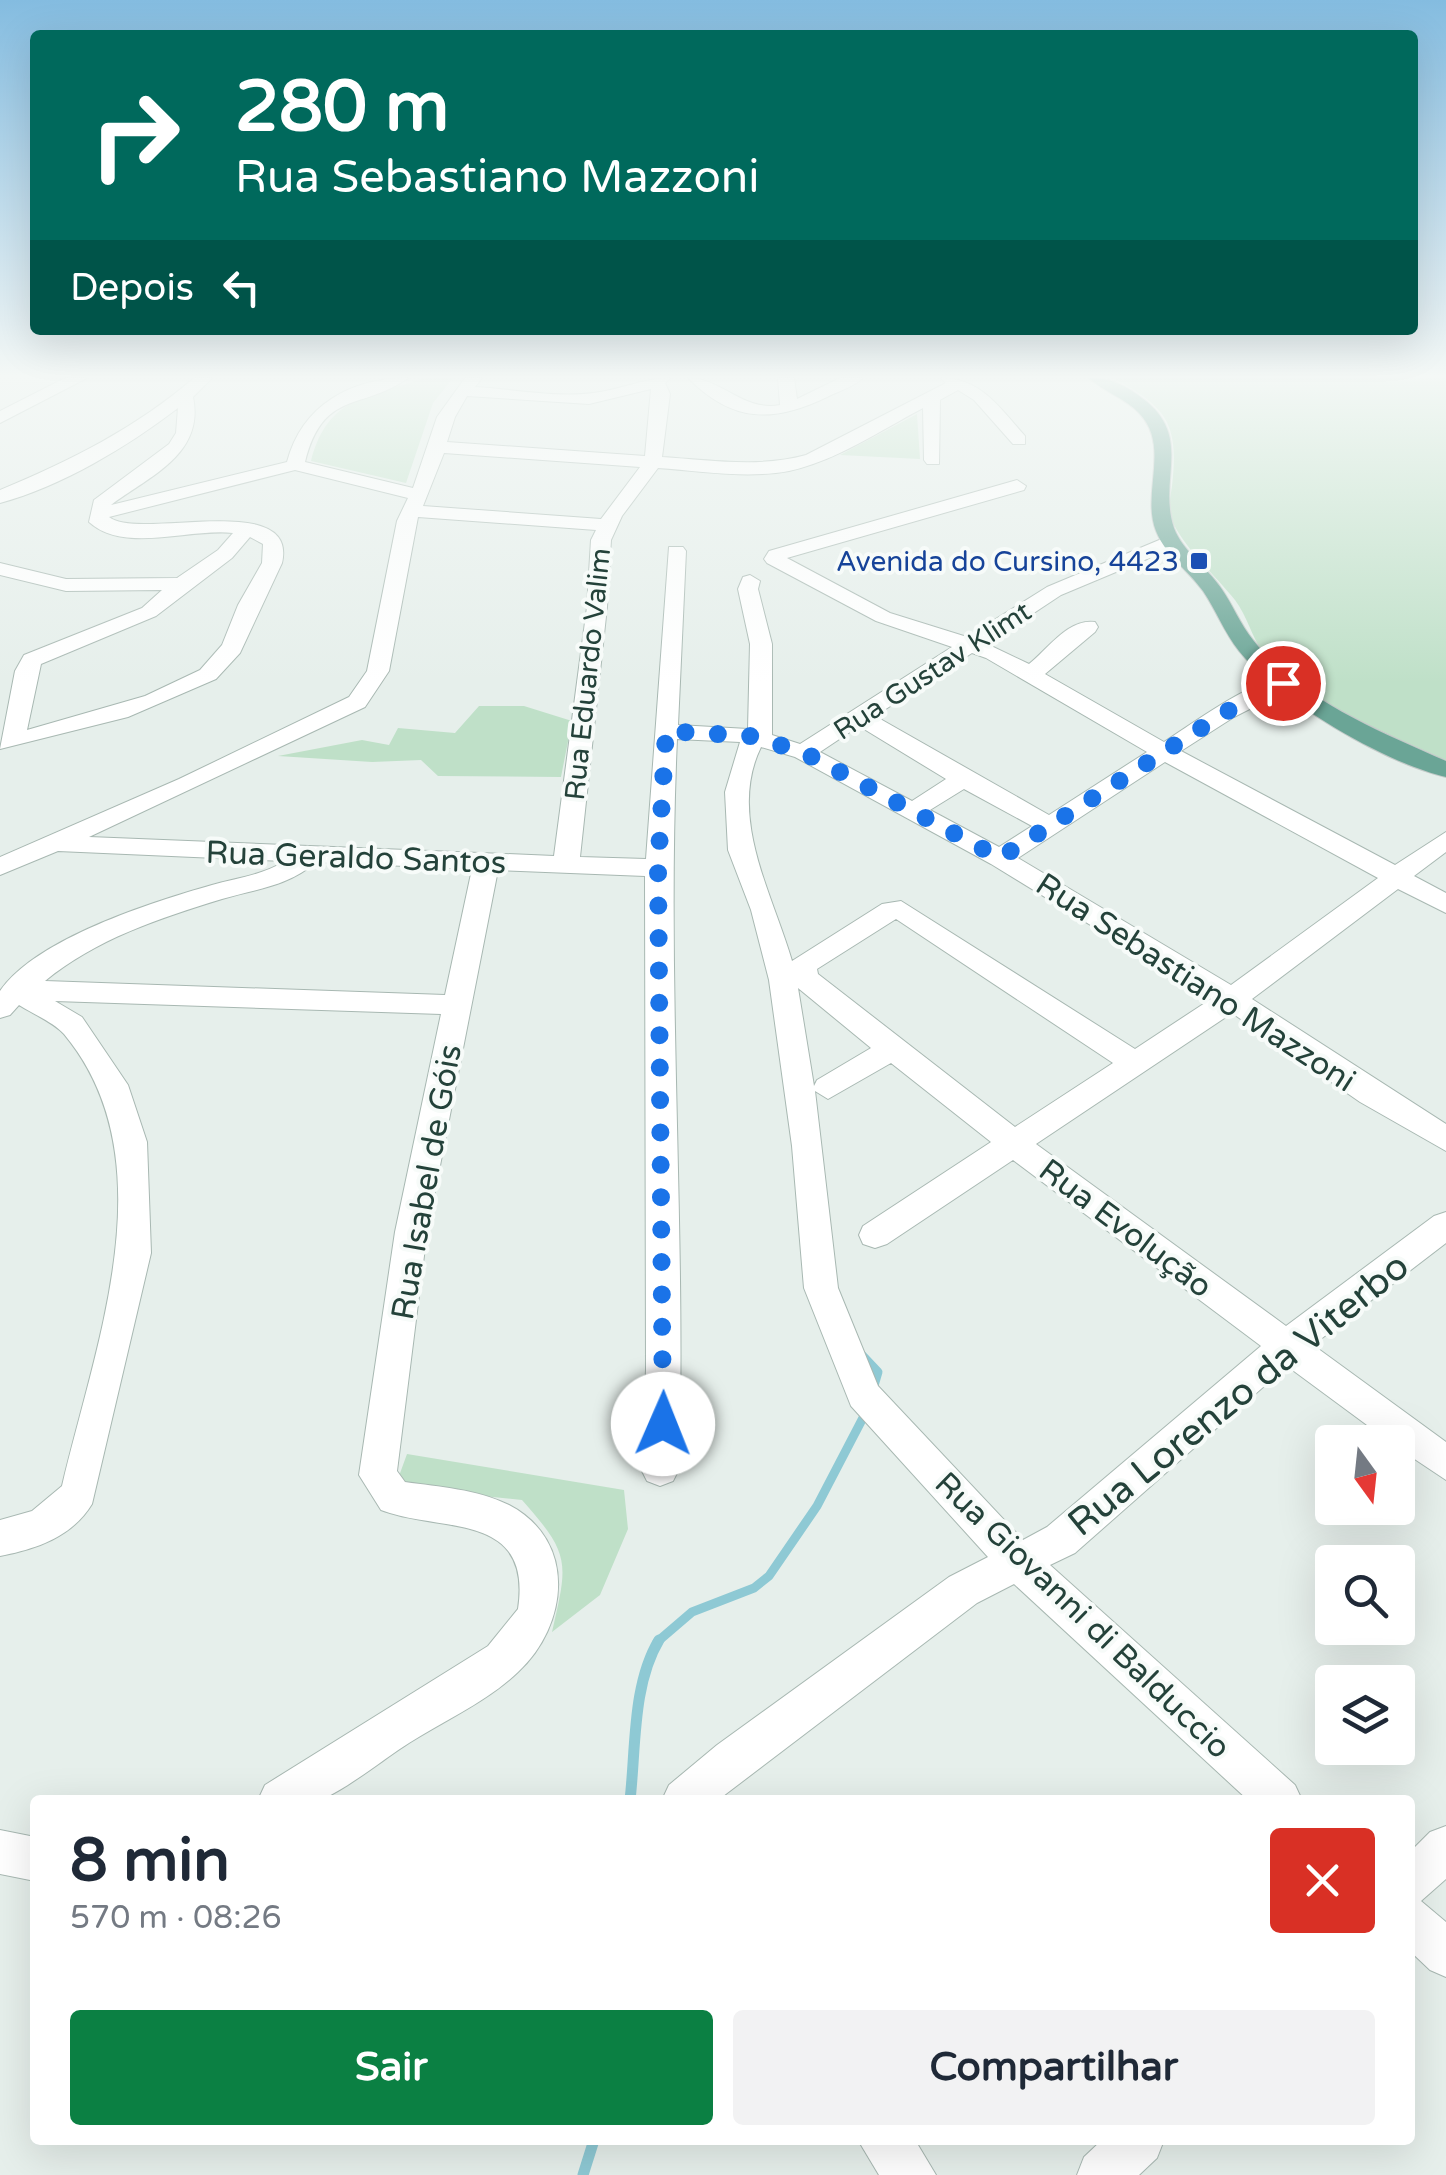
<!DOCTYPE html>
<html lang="pt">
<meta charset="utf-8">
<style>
:root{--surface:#fff;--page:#f2f2f3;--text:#1f2937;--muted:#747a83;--accent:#0b8043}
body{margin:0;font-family:"Varela Round",sans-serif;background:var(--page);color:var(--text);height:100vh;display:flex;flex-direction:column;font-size:38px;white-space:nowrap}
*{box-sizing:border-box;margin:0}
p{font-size:32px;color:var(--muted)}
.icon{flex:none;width:55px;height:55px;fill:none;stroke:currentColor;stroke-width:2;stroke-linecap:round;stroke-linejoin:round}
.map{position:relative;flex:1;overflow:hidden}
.sheet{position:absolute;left:30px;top:1795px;width:1385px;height:350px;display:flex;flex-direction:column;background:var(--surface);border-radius:10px;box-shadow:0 10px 40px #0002}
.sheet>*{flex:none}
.guide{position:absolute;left:30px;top:30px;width:1388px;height:305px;border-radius:10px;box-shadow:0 10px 40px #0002;background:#00695c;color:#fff;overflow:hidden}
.needle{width:65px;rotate:165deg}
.controls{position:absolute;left:1315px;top:1425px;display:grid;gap:20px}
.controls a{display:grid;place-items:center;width:100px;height:100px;border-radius:10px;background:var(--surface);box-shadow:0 10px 40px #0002;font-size:50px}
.pin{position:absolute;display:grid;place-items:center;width:85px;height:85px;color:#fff;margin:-42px;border:5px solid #fff;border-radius:50%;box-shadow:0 2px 10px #0007}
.me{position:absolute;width:110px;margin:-55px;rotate:1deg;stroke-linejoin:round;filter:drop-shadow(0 0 8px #0008)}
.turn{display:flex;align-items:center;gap:35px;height:210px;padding:0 40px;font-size:45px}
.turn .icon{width:130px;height:130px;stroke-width:2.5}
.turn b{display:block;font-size:70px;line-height:85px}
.then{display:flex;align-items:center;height:95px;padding:0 40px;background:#0003;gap:20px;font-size:38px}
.round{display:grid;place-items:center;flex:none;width:105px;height:105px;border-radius:10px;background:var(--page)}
.headline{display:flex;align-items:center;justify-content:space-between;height:170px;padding:0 40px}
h1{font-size:60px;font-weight:700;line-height:75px}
.action{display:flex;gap:20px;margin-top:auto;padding:20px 40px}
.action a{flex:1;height:115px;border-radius:10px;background:var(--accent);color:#fff;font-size:40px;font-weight:700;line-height:115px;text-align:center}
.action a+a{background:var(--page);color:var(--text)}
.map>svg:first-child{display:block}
.green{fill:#bfe0c8}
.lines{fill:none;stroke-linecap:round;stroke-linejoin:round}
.stream-far1{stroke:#8ec9d4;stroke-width:9}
.stream{stroke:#8ec9d4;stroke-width:11}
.minor-casing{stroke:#a8b8b2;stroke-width:2}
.major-casing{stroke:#c2cac8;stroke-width:2}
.minor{fill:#fff;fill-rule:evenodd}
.major{fill:#6aa596;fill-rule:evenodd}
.route{stroke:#1a73e8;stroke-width:18;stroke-dasharray:0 32.4}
.transit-dot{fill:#1a4fb4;stroke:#f7fbf9;stroke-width:4}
.labels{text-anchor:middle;stroke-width:8;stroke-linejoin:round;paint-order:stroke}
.far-transit-label{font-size:28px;fill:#164399;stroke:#f7fbf9;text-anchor:end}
.far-street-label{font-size:28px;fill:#24423a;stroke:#f7fbf9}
.street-label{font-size:32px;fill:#24423a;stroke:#f7fbf9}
.near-street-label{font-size:38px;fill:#24423a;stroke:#f7fbf9}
</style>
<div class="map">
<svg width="1446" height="2175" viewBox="0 0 1446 2175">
<rect width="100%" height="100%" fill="#e6efeb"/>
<g class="green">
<path d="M 424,378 L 453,378 L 433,403 L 406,483 L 311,461 C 328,396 367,398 424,378 Z"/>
<path d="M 1113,378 L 1446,378 L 1446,760 C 1400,739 1291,694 1263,653 C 1252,637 1247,616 1235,600 C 1215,575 1187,551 1173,523 C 1167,511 1170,499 1172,486 C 1179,424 1168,408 1113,378 Z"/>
<path d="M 917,414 L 920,459 L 840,455 Z"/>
<path d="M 479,706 L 524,706 L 572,721 L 561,777 L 438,776 L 421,760 L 372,762 L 278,756 L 362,740 L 389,745 L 398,728 L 455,733 Z"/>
<path d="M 407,1454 L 624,1490 L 628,1529 L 600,1595 L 552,1632 C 568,1562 571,1555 522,1500 L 395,1487 Z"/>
</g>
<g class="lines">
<g class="stream-far1">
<path d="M 862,1355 L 878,1372 L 873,1389"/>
<path d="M 657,1642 L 692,1612 L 754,1588 L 769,1576 L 817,1506 L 866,1412"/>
</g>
<g class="stream">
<path d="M 630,1800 C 636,1749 632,1685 659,1640"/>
<path d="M 583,2175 L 594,2140"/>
</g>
<g class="minor-casing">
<g id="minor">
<path d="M 65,378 L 87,378 L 0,423 L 0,411 Z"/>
<path d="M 194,378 L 212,378 L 193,397 C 205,454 150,476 111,505 L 287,462 C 302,405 351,378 408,378 C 362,411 323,389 305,462 L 413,488 L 437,417 L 465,378 L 482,378 L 475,387 C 513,389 556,398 593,393 C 620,390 643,378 670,378 L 665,383 L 670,394 L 662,457 C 710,460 759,468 806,455 L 946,383 L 941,378 C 981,378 1000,408 1025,436 L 1025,444 L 1013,444 L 974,400 L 958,390 L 940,400 L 939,464 L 927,464 L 924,460 L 923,408 C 881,430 836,461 789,471 C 747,479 700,471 658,468 L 622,516 L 611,540 L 607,607 L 580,857 L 646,859 L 669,547 L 683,547 L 686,551 L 678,725 L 748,729 L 750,644 L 738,589 L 743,577 L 750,575 L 760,581 L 758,589 L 772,644 L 772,735 L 800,744 L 952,647 L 876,621 L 767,563 L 764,559 L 769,551 L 1017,480 L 1026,486 L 1024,490 L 787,558 L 890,613 L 967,637 L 1047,587 L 1164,538 L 1178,538 L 1178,546 L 1061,595 L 987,644 L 1029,664 C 1048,649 1068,618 1095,622 L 1098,627 L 1095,632 L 1045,674 L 1164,742 C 1189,726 1263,671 1291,678 L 1294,683 L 1291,688 L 1234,717 L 1181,751 L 1395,865 L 1446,832 L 1446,852 L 1414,876 L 1446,893 L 1446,913 L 1398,889 L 1252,999 L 1446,1124 L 1446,1151 L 1360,1102 L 1232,1013 L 1036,1144 L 1286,1326 L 1434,1216 L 1446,1212 L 1446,1243 L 1313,1345 L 1446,1442 L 1446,1480 L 1398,1448 L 1398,1442 L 1390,1442 L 1287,1366 L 1075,1553 L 1050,1565 L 1295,1785 L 1302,1800 L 1248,1800 L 1014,1584 L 977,1603 L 718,1800 L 662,1800 L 669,1785 L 717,1745 L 949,1577 L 988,1557 L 851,1406 L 804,1288 L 792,1146 L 769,980 L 751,910 L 728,850 L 725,792 L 740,742 L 677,739 C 666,982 686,1225 679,1469 L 673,1481 L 660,1486 L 647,1481 L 641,1469 L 646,1370 L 645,876 L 498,870 L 427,1232 L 397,1471 L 405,1482 C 440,1487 476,1489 509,1505 C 578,1541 568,1626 518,1672 C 488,1701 444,1721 409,1743 C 388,1756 340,1794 319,1800 C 302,1805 276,1800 258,1800 L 265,1785 L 488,1646 L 518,1609 C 533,1510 439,1533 381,1510 L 359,1475 L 395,1232 L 441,1014 L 55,1001 L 82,1017 L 128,1085 L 147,1142 L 151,1253 L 92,1504 C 72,1537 36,1549 0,1556 L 0,1520 L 32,1511 L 62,1486 C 95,1345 169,1160 64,1034 C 53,1022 33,1014 19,1005 L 10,1015 L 0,1018 L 0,991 C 36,939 152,902 212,885 C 237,878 263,875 285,861 L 58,851 L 0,875 L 0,857 L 179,779 L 349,697 L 367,671 L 397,521 L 408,498 L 295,470 L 109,517 C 137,541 299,489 282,563 L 240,653 L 216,679 L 128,717 L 0,749 L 15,671 L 24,655 L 142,608 L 162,590 L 66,591 L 0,575 L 0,563 L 66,579 L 177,578 L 218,550 L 233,533 C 190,528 124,554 89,522 L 94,500 L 169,444 L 176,433 L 178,408 C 127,447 62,486 0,503 L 0,490 C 70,461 136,428 194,378 ZM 651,389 L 645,456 L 447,442 L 455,417 L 467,396 L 589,404 ZM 444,453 L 640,467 L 601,519 L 423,506 ZM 418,517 L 596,530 L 591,540 L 587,607 L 554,856 L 89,837 L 365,707 L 389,671 ZM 250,537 L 263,544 L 262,563 L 238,605 L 222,645 L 200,670 L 145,696 L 27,730 L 41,664 L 156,616 L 232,558 ZM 972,653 L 986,658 L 1147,752 L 1049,815 L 875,716 ZM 859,726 L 946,779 L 912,801 L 820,752 ZM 761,747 L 795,757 L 991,864 L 1211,999 L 1135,1049 L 901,901 L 882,904 L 792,961 C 773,895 727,816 761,747 ZM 1165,762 L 1378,878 L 1231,985 L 1018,858 ZM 964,789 L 1032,826 L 999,847 L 930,810 ZM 316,862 L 472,869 L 445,995 L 45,981 C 96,939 160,918 222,899 C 256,889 289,886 316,862 ZM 896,919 L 1113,1063 L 1015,1127 L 818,974 L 817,969 ZM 798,988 L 871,1048 L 817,1080 L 814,1086 ZM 891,1063 L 991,1142 L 863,1226 L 859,1235 L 863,1244 L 875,1248 L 887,1244 L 1013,1160 L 1261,1346 L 1047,1527 L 1023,1540 L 878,1386 L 838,1288 L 815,1091 L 828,1099 Z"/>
<path d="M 688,378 C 722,378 743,412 780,405 L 778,378 L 794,378 L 797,399 L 840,378 L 863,378 C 853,387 839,391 827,397 C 773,423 733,423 688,378 Z"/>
<path d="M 1446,1826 L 1446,1879 L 1421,1901 L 1446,1922 L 1446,1977 L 1430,1970 L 1410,1951 L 1410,1852 L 1430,1832 Z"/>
<path d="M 0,1830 L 35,1837 L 35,1881 L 0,1874 Z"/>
<path d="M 858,2140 L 915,2140 L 936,2175 L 879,2175 Z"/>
<path d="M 1102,2140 L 1164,2140 L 1157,2158 L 1139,2175 L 1077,2175 L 1084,2157 Z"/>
</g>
</g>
<g class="major-casing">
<path id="major" d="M 1089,378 C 1109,378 1121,383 1138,395 C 1196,435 1157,477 1174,528 C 1183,552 1207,567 1221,588 C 1233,605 1240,624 1253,640 C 1302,701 1377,730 1446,761 L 1446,777 C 1383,762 1279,701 1239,651 C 1224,632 1216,610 1203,591 C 1188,570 1166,556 1156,531 C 1141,493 1171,446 1139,413 C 1125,398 1104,392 1089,378 Z"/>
</g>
<use href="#minor" class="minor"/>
<use href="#major" class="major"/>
</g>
<linearGradient id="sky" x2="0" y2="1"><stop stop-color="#84bce0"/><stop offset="0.55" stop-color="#f4f8f6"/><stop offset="1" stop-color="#f4f8f6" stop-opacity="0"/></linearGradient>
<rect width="1446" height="683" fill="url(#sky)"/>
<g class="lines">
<path class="route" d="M 663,1424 L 658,868 L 666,731 L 750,736 L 803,752 L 1000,858 L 1226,712 L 1283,683"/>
</g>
<rect class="transit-dot" x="1189" y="551" width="20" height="20" rx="5"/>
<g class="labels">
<g class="far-transit-label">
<text x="1179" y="571">Avenida do Cursino, 4423</text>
</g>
<g class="far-street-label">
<text transform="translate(932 670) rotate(-33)" y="10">Rua Gustav Klimt</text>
<text transform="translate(587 674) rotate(-84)" y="10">Rua Eduardo Valim</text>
</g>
<g class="street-label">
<text transform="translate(356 857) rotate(2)" y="11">Rua Geraldo Santos</text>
<text transform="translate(1196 982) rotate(33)" y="11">Rua Sebastiano Mazzoni</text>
<text transform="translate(426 1182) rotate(-80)" y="11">Rua Isabel de Góis</text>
<text transform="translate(1126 1228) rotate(37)" y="11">Rua Evolução</text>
<text transform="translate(1083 1615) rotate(44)" y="11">Rua Giovanni di Balduccio</text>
</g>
<g class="near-street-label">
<text transform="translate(1238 1394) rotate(-39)" y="13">Rua Lorenzo da Viterbo</text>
</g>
</g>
</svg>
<div class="controls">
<a><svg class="needle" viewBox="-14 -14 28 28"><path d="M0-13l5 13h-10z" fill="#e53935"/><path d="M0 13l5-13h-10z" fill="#747a83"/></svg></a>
<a><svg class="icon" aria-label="search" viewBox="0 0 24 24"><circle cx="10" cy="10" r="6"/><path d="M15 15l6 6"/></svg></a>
<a><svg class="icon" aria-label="layers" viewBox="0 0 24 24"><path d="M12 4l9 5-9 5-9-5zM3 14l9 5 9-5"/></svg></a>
</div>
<div class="pin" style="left:1283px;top:683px;background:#d93025"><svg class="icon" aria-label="arrive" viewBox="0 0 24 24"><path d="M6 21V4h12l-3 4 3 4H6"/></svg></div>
<svg class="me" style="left:663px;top:1424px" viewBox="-20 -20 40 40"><circle r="19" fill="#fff"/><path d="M0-13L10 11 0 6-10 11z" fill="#1a73e8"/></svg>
<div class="guide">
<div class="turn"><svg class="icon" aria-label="right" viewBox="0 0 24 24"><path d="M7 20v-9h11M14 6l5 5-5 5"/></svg><div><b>280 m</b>Rua Sebastiano Mazzoni</div></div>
<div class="then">Depois<svg class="icon" aria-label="left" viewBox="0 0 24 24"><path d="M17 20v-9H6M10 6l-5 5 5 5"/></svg></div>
</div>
<section class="sheet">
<div class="headline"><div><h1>8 min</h1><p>570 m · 08:26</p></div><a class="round" style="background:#d93025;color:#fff"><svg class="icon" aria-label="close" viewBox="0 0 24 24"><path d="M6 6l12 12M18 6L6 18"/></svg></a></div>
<div class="action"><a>Sair</a><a>Compartilhar</a></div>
</section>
</div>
